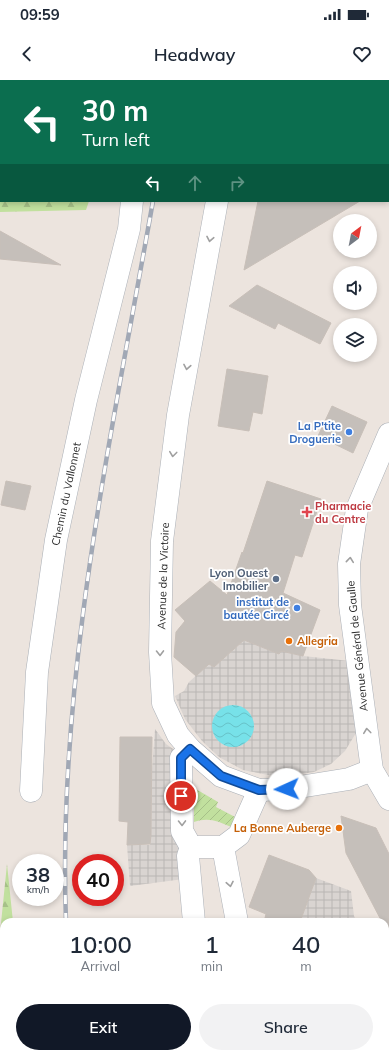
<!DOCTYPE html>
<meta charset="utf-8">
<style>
:root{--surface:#fff;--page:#f2f2f3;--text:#1f2937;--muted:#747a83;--accent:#111827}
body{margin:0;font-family:Mulish,sans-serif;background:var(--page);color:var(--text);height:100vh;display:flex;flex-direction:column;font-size:15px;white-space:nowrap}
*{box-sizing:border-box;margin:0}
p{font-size:13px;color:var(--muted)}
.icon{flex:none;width:22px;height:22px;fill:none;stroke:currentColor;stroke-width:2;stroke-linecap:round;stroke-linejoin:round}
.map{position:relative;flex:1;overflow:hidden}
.drawer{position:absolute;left:0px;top:838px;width:389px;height:140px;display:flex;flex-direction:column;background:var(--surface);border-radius:12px 12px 0 0;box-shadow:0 2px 6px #0003}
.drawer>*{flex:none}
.hud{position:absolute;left:0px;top:0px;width:389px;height:122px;box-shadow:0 2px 6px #0003;background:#0b6e4f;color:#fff;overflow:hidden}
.needle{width:26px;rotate:32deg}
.tools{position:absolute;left:333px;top:134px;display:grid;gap:8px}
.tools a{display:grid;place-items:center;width:44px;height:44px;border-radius:50%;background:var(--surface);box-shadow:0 2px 6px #0003;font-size:20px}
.speed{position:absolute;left:12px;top:774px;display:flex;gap:8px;font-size:20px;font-weight:700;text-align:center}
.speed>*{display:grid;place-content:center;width:52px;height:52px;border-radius:50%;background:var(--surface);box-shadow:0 2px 6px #0003;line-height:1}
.speed small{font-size:10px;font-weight:400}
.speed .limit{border:6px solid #d22;background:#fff;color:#111}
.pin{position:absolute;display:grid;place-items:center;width:34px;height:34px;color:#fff;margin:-17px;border:2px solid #fff;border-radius:50%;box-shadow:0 1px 4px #0007}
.me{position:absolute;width:44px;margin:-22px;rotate:268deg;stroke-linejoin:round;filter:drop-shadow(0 0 3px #0008)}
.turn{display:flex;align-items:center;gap:14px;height:84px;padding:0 16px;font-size:18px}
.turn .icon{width:52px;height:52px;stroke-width:2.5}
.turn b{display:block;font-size:28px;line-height:34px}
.lanes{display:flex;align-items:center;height:38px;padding:0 16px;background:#0003;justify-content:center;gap:20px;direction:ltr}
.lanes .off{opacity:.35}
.eta{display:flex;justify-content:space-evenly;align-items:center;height:68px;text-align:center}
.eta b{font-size:24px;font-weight:600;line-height:28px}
.button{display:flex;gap:8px;margin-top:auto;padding:8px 16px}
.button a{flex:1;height:46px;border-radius:24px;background:var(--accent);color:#fff;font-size:16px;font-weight:600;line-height:46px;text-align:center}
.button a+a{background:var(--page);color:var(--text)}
.status{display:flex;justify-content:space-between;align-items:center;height:28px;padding:0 20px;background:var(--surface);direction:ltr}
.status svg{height:11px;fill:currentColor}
header{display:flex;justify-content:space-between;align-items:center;height:52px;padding:0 16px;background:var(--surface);font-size:18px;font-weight:600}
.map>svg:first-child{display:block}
.forest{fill:url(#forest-firs)}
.garden{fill:url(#garden-furrows)}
.plaza{fill:url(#plaza-grid)}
.water{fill:url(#water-waves)}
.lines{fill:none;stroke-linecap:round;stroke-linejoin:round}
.river{stroke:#77e1e9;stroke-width:46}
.building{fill:#c5bfba;stroke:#c8bfb8}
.minor-casing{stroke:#abb0b7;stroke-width:23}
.minor{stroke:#fff;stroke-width:22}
.rail-casing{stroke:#a1a8b5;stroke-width:4.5}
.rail{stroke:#fff;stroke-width:3;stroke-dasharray:9;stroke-linecap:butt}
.oneway{stroke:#a0a0a0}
.route-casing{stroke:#114b97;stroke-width:10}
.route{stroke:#1a73e8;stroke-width:7}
.shop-dot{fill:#3f7fe0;stroke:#fff;stroke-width:1.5}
.health-dot{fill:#e0444e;stroke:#fff;stroke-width:1.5}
.service-dot{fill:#5c6f8a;stroke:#fff;stroke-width:1.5}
.food-dot{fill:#e8710a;stroke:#fff;stroke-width:1.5}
.labels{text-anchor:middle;stroke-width:3.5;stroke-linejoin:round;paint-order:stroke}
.shop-label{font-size:11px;font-weight:bold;fill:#366cbe;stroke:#fff;text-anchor:end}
.street-label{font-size:11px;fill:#2b2b2b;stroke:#fff}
.health-label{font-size:11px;font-weight:bold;fill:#be3a42;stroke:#fff;text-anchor:start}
.service-label{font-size:11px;font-weight:bold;fill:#4e5e75;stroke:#fff;text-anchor:end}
.food-label{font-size:11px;font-weight:bold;fill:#c56008;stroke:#fff;text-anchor:start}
</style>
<div class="status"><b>09:59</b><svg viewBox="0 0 49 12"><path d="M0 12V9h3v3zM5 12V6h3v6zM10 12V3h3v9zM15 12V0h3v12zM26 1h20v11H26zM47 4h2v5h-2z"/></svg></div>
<header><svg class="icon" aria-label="back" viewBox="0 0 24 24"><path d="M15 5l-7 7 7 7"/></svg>Headway<svg class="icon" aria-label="heart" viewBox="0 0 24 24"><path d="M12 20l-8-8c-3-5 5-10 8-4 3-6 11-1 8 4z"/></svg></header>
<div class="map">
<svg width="389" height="978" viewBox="0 0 389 978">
<defs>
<pattern id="forest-firs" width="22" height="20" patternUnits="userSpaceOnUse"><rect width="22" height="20" fill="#c1e09e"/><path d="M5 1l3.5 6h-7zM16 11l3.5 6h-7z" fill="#a6c088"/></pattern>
<pattern id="garden-furrows" width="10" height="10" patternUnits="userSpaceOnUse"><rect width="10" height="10" fill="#c1e09e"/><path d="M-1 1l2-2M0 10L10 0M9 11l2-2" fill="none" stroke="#a6c088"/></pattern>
<pattern id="plaza-grid" width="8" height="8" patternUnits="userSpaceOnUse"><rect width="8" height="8" fill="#d9d4d1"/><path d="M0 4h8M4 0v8" fill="none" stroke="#bab6b4"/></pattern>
<pattern id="water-waves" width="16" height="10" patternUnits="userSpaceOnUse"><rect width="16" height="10" fill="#77e1e9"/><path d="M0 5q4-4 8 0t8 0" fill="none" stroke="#67c1c8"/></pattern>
</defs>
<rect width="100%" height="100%" fill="#ece4de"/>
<g class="forest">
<path d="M 0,0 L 123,0 L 1,1 L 1,121 L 89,121 L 86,130 L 0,132 Z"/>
<path d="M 7,784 L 13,842 L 4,842 L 4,974 L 28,974 L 28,978 L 0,978 L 0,853 Z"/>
</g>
<path class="garden" d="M 194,708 L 218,722 L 216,727 L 237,738 L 231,747 C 218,741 208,737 194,742 Z"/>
<g class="plaza">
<path d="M 244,560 L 279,574 L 281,571 L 303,576 L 350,581 L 357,633 L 356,653 L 345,671 L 331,684 L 314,692 L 288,696 L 268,695 L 243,690 L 219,677 L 202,661 L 185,639 L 175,616 L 184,611 L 189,602 L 209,584 L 214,587 Z"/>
<path d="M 155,649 L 166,664 L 176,671 L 184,799 L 130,806 L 127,765 L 150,765 L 151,754 L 152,689 Z"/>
<path d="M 316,798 L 351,811 L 354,836 L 357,842 L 300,842 Z"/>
<path d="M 258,974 L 356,974 L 348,978 L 260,978 Z"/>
</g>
<circle class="water" cx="233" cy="646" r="21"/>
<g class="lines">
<path class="river" d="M 385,963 L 389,971"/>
</g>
<g class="building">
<path d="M 258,121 L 360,121 L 244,190 Z"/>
<path d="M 0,151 L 61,185 L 0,179 Z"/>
<path d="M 257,205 L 331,243 L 320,264 L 278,243 L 275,249 L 229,226 Z"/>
<path d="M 227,289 L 268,296 L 262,334 L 253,332 L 249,351 L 218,346 Z"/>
<path d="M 332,326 L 367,342 L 353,373 L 318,356 Z"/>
<path d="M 6,401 L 31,406 L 25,430 L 1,425 Z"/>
<path d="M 267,401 L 321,419 L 302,477 L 295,475 L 283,513 L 320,530 L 303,576 L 281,571 L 279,574 L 244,560 L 214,587 L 209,584 L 196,596 L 174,577 L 176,552 L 185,541 L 175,530 L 210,501 L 227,515 L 242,472 L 243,473 Z"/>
<path d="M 120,657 L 152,657 L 151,755 L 150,764 L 127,765 L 128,742 L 119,741 Z"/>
<path d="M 341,736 L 376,748 L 389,774 L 389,856 L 385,848 L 385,842 L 382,842 L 346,773 Z"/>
<path d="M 269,775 L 309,790 L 316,798 L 300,842 L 264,842 L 266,834 L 249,827 Z"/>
</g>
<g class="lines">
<g class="minor-casing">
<g id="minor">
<path d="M 147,1 L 147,0"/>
<path d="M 240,1 L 240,0"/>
<path d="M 217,121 L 178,335 L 162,461 L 160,572 L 163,623 L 178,655 L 190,669 L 221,696 L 259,710 L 287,709 L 349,699 L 372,690"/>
<path d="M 389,354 L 357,429 L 349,484 L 350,525 L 372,690 L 389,719"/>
<path d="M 190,669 L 181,678 L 182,751 L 191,767"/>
<path d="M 31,711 L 37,592 L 56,460 L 86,320 L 129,149 L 132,121"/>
<path d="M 191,767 L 223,767 L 239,755 L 259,710"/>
<path d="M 191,767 L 188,776 L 194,842"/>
<path d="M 223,767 L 237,842"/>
<path d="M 385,948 L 389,946"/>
<path d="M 208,974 L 208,978"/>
</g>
</g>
<use href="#minor" class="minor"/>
<g class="rail-casing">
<g id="rail">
<path d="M 173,1 L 173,0"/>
<path d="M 66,842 C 57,601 111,358 153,121"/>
<path d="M 78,974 L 78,978"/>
</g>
</g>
<use href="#rail" class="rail"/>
</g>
<defs><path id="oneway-chevron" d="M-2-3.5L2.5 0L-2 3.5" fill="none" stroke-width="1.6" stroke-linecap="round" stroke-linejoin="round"/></defs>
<g class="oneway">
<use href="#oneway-chevron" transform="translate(210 159) rotate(101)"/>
<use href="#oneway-chevron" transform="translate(187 287) rotate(100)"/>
<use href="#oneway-chevron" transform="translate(173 374) rotate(97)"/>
<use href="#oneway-chevron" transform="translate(350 480) rotate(-84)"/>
<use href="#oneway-chevron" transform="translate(160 573) rotate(89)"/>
<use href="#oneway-chevron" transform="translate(367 651) rotate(-97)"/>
<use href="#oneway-chevron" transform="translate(182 743) rotate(89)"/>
<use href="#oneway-chevron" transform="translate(230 804) rotate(79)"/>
</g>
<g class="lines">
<g class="route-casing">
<path id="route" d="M 181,716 L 181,678 L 190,669 L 221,696 L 259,710 L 287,709"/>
</g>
<use href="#route" class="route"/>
</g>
<g class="shop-dot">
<circle cx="349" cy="352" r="4"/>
<circle cx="297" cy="528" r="4"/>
</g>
<path class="health-dot" d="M305 426h4v4h4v4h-4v4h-4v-4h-4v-4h4z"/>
<circle class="service-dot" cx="276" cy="499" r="4"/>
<g class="food-dot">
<circle cx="289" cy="561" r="4"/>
<circle cx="339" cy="748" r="4"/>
</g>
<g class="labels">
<g class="shop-label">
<text x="341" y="350">La P'tite<tspan x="341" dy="13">Droguerie</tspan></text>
<text x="289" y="526">institut de<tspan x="289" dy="13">bautée Circé</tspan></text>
</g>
<g class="street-label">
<text transform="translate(66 414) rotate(-78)" y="4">Chemin du Vallonnet</text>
<text transform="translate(163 496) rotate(-88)" y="4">Avenue de la Victoire</text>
<text transform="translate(357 566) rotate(-96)" y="4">Avenue Général de Gaulle</text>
</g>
<g class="health-label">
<text x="315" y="430">Pharmacie<tspan x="315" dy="13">du Centre</tspan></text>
</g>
<g class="service-label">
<text x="268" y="497">Lyon Ouest<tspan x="268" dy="13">Imobilier</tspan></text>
</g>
<g class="food-label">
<text x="297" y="565">Allegria</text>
<text x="331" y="752" text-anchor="end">La Bonne Auberge</text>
</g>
</g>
</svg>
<div class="tools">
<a><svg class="needle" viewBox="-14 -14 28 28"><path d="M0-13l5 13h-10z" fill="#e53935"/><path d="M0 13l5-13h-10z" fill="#747a83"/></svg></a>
<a><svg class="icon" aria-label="sound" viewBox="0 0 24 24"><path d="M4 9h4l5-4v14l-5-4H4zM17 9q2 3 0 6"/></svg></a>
<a><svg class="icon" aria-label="layers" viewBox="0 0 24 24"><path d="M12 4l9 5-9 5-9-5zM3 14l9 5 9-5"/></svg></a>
</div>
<div class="speed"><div>38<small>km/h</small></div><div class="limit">40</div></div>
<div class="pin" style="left:181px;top:716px;background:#d93025"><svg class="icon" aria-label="arrive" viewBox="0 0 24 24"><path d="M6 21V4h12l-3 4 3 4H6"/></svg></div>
<svg class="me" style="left:287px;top:709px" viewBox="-20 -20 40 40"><circle r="19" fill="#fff"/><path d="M0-13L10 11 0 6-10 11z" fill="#1a73e8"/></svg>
<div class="hud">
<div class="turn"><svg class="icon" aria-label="left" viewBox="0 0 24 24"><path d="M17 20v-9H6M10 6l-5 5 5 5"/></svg><div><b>30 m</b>Turn left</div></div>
<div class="lanes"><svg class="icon" aria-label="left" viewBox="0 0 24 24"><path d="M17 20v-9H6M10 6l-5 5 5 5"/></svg><svg class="icon off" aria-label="ahead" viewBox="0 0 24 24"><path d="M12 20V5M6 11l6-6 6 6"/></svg><svg class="icon off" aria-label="right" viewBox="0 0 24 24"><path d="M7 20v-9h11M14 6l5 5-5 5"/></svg></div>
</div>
<section class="drawer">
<div class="eta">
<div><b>10:00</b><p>Arrival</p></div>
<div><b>1</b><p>min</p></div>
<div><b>40</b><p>m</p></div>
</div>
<div class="button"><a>Exit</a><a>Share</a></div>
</section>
</div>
